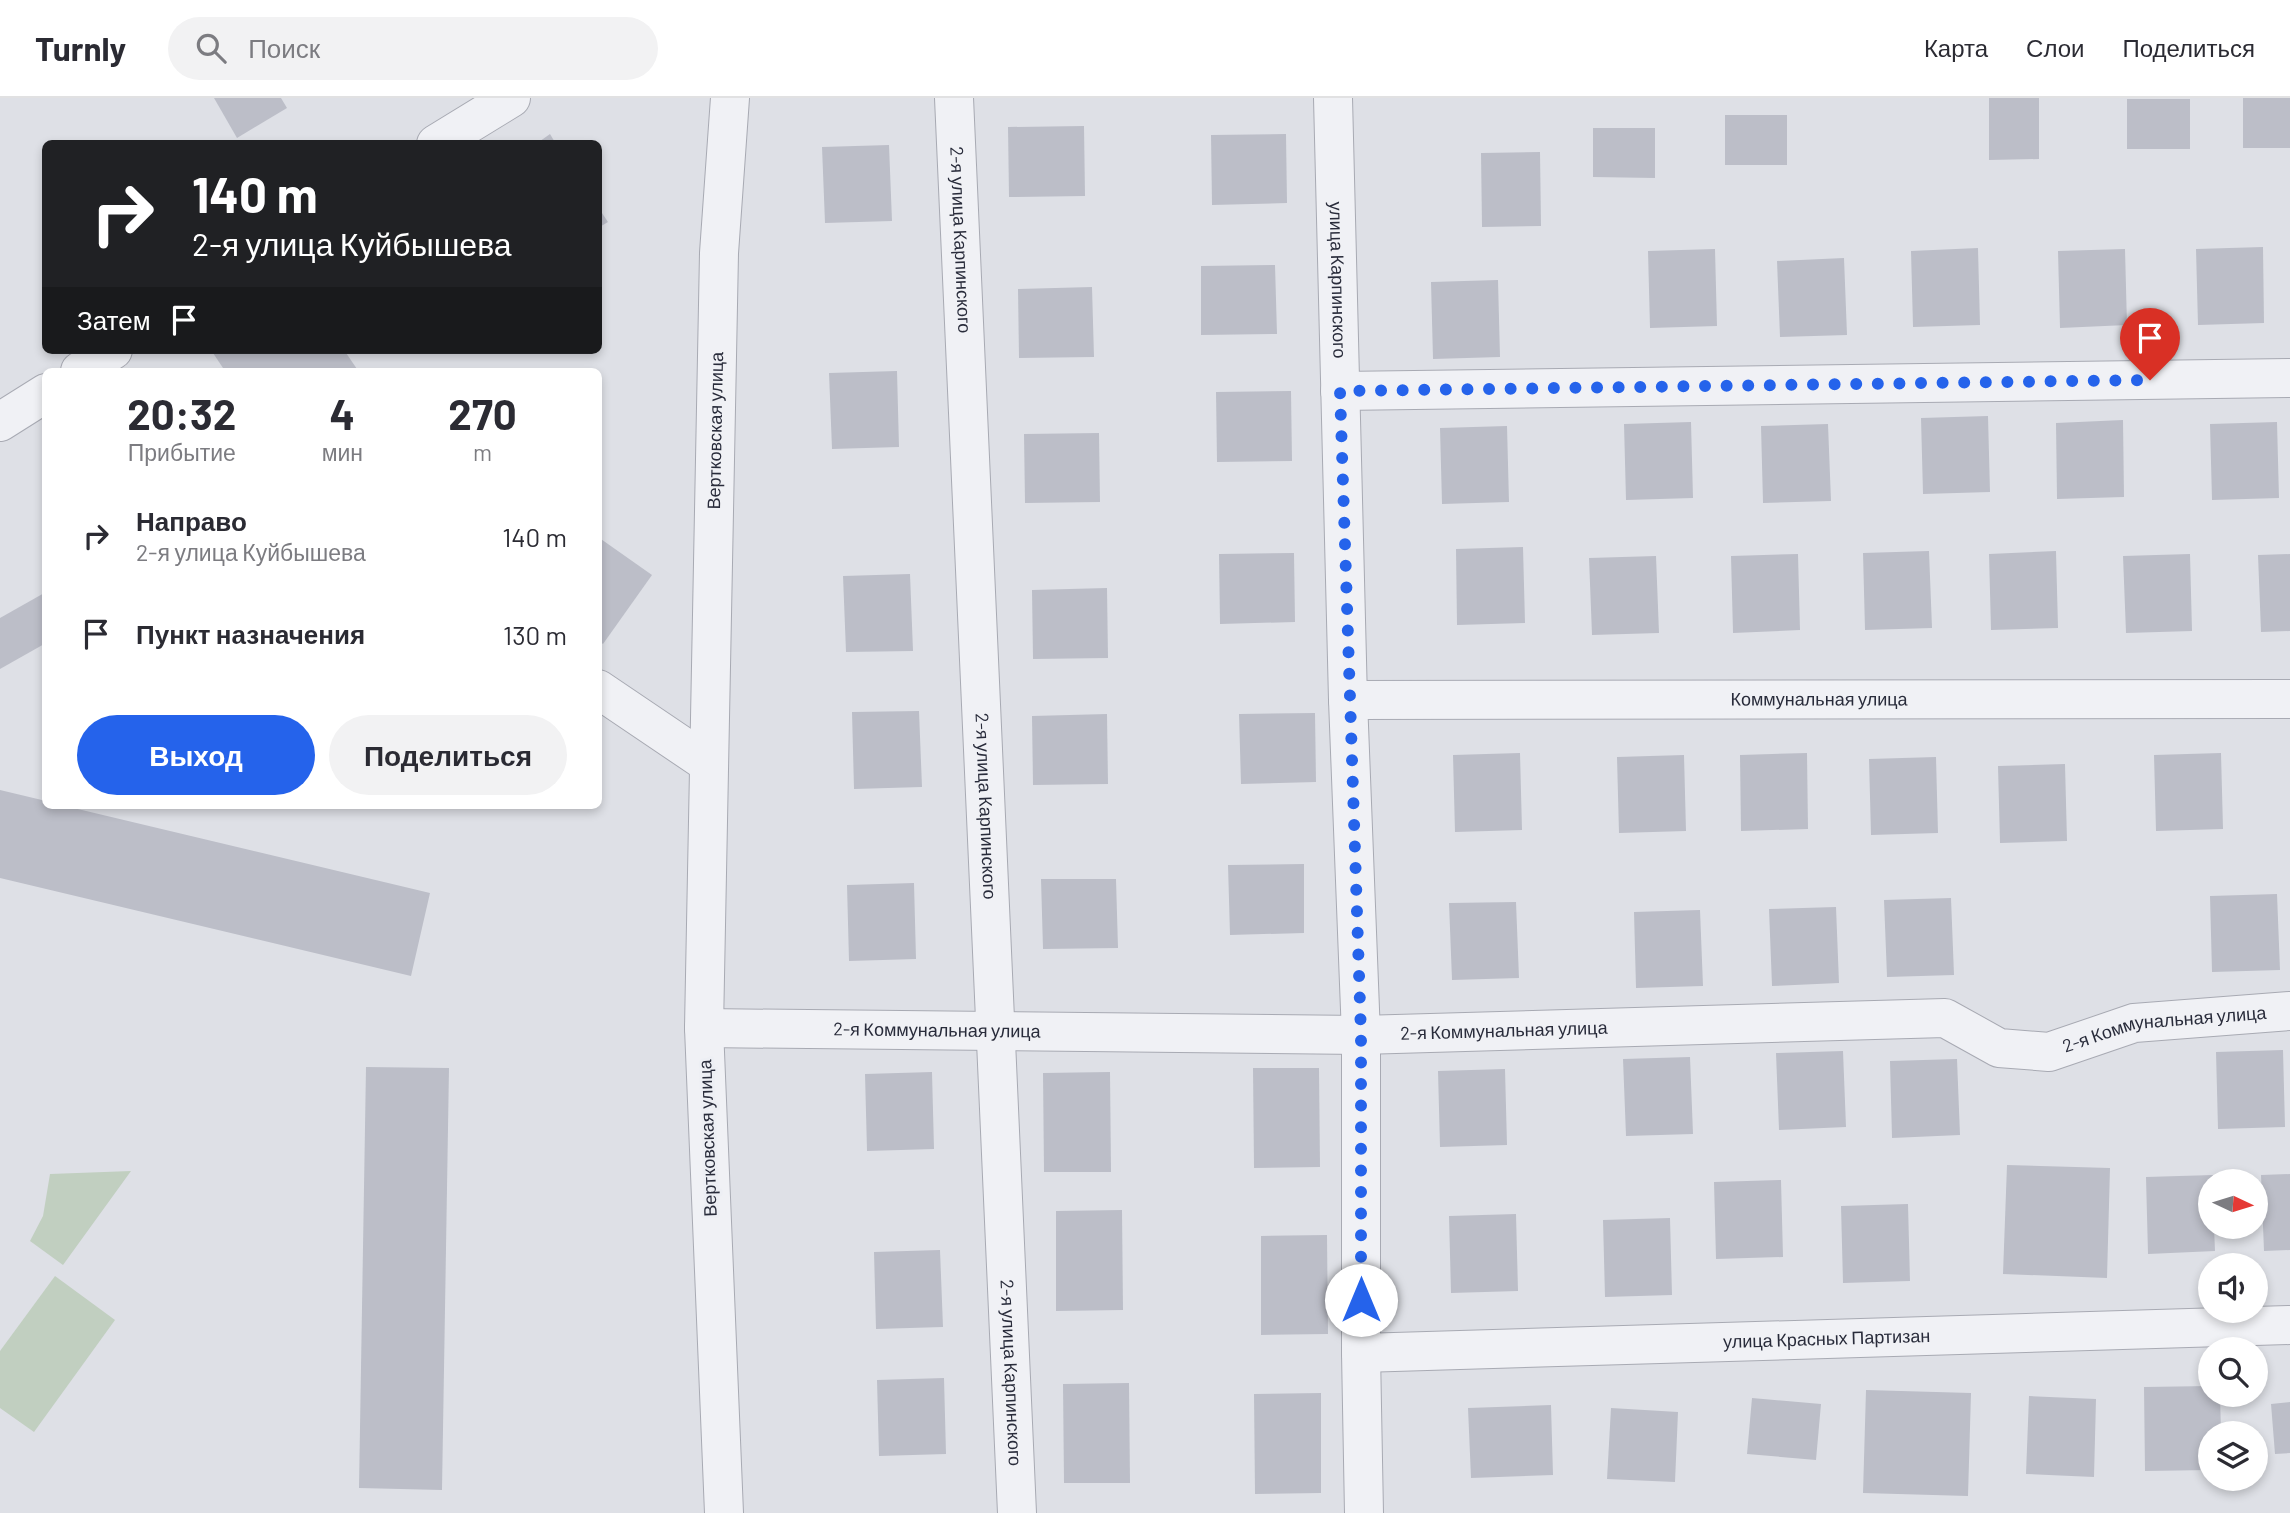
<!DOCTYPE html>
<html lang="ru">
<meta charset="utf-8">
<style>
:root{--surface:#fff;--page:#f2f2f3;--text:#2b2b33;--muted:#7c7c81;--line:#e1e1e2;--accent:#2563eb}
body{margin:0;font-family:Barlow,sans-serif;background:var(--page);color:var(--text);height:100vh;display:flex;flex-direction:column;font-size:26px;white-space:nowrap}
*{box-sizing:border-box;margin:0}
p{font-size:23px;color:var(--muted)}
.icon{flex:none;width:38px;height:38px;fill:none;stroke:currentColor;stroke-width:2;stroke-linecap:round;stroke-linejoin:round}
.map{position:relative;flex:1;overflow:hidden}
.drawer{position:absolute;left:42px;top:270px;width:560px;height:441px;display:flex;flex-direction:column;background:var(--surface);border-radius:10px;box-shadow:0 4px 10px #0003}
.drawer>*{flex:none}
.guide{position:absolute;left:42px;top:42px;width:560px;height:214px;border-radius:10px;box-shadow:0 4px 10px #0003;background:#202124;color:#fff;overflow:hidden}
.needle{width:46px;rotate:94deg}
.fabs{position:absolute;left:2198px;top:1071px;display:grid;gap:14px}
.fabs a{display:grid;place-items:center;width:70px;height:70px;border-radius:50%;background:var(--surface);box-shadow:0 4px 10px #0003;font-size:35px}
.pin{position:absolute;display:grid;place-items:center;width:60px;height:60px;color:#fff;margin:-72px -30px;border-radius:50% 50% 50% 0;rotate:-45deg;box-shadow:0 0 7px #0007}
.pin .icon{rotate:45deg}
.me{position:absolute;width:77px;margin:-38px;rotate:0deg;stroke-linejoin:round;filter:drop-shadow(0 0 5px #0008)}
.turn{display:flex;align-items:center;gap:24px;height:147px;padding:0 35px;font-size:32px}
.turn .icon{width:91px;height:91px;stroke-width:2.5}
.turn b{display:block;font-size:49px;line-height:60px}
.then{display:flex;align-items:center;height:66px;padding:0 35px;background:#0003;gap:14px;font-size:26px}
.eta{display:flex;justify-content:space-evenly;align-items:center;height:119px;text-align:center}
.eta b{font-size:42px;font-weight:700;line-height:49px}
.action{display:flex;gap:14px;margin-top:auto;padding:14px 35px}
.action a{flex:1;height:80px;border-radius:42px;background:var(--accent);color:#fff;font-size:28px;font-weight:700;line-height:80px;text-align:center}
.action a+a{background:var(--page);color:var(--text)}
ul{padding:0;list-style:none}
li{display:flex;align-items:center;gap:21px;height:98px;padding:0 35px}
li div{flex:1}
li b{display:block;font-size:26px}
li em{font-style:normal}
header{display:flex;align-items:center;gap:42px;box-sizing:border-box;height:98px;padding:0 35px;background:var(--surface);border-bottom:2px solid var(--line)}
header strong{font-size:33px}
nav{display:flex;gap:38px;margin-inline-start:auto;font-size:24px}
.search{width:490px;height:63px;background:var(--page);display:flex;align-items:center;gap:18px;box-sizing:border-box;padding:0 24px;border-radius:38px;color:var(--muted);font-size:26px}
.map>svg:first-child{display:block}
.green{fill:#c1cfc0}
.building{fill:#bcbec8}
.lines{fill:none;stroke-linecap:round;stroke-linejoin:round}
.street-casing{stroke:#a8aab3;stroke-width:40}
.street{stroke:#f0f1f5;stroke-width:38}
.route{stroke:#2563eb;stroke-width:12;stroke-dasharray:0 21.6}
.labels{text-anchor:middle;stroke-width:6;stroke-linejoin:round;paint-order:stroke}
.street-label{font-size:18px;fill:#292c3b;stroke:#edeff4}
</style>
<header>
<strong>Turnly</strong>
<div class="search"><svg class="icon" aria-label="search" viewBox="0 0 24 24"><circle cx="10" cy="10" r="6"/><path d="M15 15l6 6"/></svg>Поиск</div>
<nav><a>Карта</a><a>Слои</a><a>Поделиться</a></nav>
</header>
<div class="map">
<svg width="2290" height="1415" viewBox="0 0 2290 1415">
<rect width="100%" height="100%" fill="#dee0e6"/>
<g class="green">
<path d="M 131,1073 L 63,1167 L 30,1143 L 43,1118 L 50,1076 Z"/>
<path d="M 55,1178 L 115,1222 L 34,1334 L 0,1310 L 0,1253 Z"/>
</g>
<g class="building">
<path d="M 214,0 L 281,0 L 287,10 L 237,40 Z"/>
<path d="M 1989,0 L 2039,0 L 2039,61 L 1989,62 Z"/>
<rect x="2243" y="0" width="47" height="50"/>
<rect x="2127" y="1" width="63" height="50"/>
<rect x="1725" y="17" width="62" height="50"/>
<path d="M 1084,28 L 1085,98 L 1009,99 L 1008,29 Z"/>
<path d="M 1593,30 L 1655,30 L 1655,80 L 1593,79 Z"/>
<path d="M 550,36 L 556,46 L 536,46 Z"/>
<path d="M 1286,36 L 1287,105 L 1212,107 L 1211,37 Z"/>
<path d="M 889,47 L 892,123 L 825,125 L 822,49 Z"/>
<path d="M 1540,54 L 1541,128 L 1482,129 L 1481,55 Z"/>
<path d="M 598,109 L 608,124 L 598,130 Z"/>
<path d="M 2263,149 L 2264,225 L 2198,227 L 2196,151 Z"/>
<path d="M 1978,150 L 1980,227 L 1913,229 L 1911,153 Z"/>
<path d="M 1715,151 L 1717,228 L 1650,230 L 1648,153 Z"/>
<path d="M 2125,151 L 2127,227 L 2060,230 L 2058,153 Z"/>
<path d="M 1844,160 L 1847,237 L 1780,239 L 1777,163 Z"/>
<path d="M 1275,167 L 1277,236 L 1201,237 L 1201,168 Z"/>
<path d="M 1498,182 L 1500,259 L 1433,261 L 1431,184 Z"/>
<path d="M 1092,189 L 1094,259 L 1019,260 L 1018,191 Z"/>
<path d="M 211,252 L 344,252 L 357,271 L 354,273 L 225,273 Z"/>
<path d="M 897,273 L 899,349 L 832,351 L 829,275 Z"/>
<path d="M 1291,293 L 1292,363 L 1217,364 L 1216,294 Z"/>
<path d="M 1988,318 L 1990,394 L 1923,396 L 1921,320 Z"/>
<path d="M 2123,322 L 2124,399 L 2057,401 L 2056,325 Z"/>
<path d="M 1691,324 L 1693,400 L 1626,402 L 1624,326 Z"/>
<path d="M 2277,324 L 2279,400 L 2212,402 L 2210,326 Z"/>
<path d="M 1828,326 L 1831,403 L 1763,405 L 1761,328 Z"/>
<path d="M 1507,328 L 1509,404 L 1442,406 L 1440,330 Z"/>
<path d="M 1099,335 L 1100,404 L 1025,405 L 1024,336 Z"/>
<path d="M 598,439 L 652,477 L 603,546 L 598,542 Z"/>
<path d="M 1523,449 L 1525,525 L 1457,527 L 1456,451 Z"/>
<path d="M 1929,453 L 1932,530 L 1865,532 L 1863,455 Z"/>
<path d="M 2056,453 L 2058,530 L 1991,532 L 1989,456 Z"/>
<path d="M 1294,455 L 1295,524 L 1220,526 L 1219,456 Z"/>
<path d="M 1798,456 L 1800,532 L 1733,535 L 1731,458 Z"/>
<path d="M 2190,456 L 2192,533 L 2126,535 L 2123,458 Z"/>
<path d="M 2290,456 L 2290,533 L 2261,534 L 2258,457 Z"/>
<path d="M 1656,458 L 1659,535 L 1592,537 L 1589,460 Z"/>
<path d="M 910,476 L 913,553 L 846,554 L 843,478 Z"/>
<path d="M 1107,490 L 1108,560 L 1033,561 L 1032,492 Z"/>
<path d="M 46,494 L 46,545 L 0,571 L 0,520 Z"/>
<path d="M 919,613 L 922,689 L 854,691 L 852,614 Z"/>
<path d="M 1315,615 L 1316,684 L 1241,686 L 1239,616 Z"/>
<path d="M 1107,616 L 1108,686 L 1033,687 L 1032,618 Z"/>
<path d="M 1520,655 L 1522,732 L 1455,734 L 1453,657 Z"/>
<path d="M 1807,655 L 1808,731 L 1741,733 L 1740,657 Z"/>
<path d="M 2221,655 L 2223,731 L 2156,733 L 2154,657 Z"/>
<path d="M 1684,657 L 1686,733 L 1619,735 L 1617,659 Z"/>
<path d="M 1936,659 L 1938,735 L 1871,737 L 1869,661 Z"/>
<path d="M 2065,666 L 2067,743 L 2000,745 L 1998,668 Z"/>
<path d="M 0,692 L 46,703 L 46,707 L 61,707 L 430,795 L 411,878 L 0,780 Z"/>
<path d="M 1304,766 L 1304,835 L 1230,837 L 1228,767 Z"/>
<path d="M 1041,781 L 1116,781 L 1118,850 L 1043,851 Z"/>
<path d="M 914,785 L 916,861 L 849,863 L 847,787 Z"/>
<path d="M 2277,796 L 2280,872 L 2212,874 L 2210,798 Z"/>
<path d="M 1951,800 L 1954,877 L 1887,879 L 1884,802 Z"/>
<path d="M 1516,804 L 1519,880 L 1452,882 L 1449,805 Z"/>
<path d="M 1836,809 L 1839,885 L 1772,888 L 1769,811 Z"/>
<path d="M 1700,812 L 1703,888 L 1636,890 L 1634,814 Z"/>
<path d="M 2283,952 L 2285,1029 L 2218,1031 L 2216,954 Z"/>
<path d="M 1843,953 L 1846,1029 L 1779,1032 L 1776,955 Z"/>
<path d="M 1690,959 L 1693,1036 L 1626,1038 L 1623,961 Z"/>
<path d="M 1957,961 L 1960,1037 L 1892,1040 L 1890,963 Z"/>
<path d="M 366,969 L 449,970 L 442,1392 L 359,1390 Z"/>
<path d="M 1253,970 L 1319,970 L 1320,1069 L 1254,1070 Z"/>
<path d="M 1505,971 L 1507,1047 L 1440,1049 L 1438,973 Z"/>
<path d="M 932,974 L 934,1051 L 867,1053 L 865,976 Z"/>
<path d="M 1110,974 L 1111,1074 L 1044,1074 L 1043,975 Z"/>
<path d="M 2007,1067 L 2110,1070 L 2107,1180 L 2003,1176 Z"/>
<path d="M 2290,1076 L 2290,1152 L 2264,1153 L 2261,1077 Z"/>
<path d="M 2213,1077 L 2213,1083 L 2210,1083 L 2210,1129 L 2214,1129 L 2215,1153 L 2148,1156 L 2146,1079 Z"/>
<path d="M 1781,1082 L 1783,1159 L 1716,1161 L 1714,1084 Z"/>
<path d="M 1908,1106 L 1910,1183 L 1843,1185 L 1841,1108 Z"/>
<path d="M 1122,1112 L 1123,1212 L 1056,1213 L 1056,1113 Z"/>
<path d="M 1516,1116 L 1518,1193 L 1451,1195 L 1449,1118 Z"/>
<path d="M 1670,1120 L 1672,1197 L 1605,1199 L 1603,1122 Z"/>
<path d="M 1327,1137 L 1328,1236 L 1261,1237 L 1261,1138 Z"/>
<path d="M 940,1152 L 943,1229 L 876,1231 L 874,1154 Z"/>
<path d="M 944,1280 L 946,1356 L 879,1358 L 877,1282 Z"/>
<path d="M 1129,1285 L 1130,1385 L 1064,1385 L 1063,1286 Z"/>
<path d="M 2210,1288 L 2210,1297 L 2220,1297 L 2221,1335 L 2210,1335 L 2210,1372 L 2145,1373 L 2144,1289 Z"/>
<path d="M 1866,1292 L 1971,1295 L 1968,1398 L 1863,1395 Z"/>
<path d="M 1321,1295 L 1321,1395 L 1255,1396 L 1254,1296 Z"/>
<path d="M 2029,1298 L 2096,1301 L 2094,1379 L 2026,1376 Z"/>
<path d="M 1752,1300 L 1821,1306 L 1816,1362 L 1747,1356 Z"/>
<path d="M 2290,1304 L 2290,1355 L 2275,1356 L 2271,1306 Z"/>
<path d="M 1551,1307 L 1553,1377 L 1471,1380 L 1468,1310 Z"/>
<path d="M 1611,1310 L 1678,1314 L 1675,1384 L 1607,1381 Z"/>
</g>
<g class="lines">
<g class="street-casing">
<g id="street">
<path id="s1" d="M 954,0 L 1017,1415"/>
<path id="s2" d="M 1333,0 L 1348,602 L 1361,937 L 1361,1255 L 1364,1415"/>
<path d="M 436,46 L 511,0"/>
<path d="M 80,273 L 113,252"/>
<path d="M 1340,293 L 2290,280"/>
<path d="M 0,324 L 46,295"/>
<path d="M 598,591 L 709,666"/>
<path id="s3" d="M 1348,602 L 2290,601"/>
<path id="s4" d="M 704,930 L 1361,937 L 1945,920 L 1999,950 L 2049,954 L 2134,925 L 2290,913"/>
<path id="s5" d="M 1361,1255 L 2290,1227"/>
<path id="s6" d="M 724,1415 L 704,930 L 719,155 L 730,0"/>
</g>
</g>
<use href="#street" class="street"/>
</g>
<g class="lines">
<path class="route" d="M 1361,1202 L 1361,937 L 1340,293 L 2150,282"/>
</g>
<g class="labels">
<g class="street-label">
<text dy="6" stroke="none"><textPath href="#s1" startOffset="142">2-я улица Карпинского</textPath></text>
<text dy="6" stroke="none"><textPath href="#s2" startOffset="182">улица Карпинского</textPath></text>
<text dy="6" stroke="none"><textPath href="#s6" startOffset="1083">Вертковская улица</textPath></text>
<text dy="6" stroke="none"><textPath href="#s3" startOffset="471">Коммунальная улица</textPath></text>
<text dy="6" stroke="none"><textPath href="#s1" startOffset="709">2-я улица Карпинского</textPath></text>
<text dy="6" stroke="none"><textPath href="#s4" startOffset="233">2-я Коммунальная улица</textPath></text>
<text dy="6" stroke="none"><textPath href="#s4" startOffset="800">2-я Коммунальная улица</textPath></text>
<text dy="6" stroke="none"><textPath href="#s4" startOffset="1472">2-я Коммунальная улица</textPath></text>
<text transform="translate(708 1040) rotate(-92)" y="6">Вертковская улица</text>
<text dy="6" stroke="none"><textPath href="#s5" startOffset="466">улица Красных Партизан</textPath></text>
<text dy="6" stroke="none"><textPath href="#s1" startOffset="1276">2-я улица Карпинского</textPath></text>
</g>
</g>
</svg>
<div class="fabs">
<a><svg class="needle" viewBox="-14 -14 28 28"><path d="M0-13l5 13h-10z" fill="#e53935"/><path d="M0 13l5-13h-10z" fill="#7c7c81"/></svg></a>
<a><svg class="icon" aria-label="sound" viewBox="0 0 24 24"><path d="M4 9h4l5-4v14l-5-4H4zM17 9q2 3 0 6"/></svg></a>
<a><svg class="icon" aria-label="search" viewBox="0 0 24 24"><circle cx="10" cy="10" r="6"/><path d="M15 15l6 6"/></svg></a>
<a><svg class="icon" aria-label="layers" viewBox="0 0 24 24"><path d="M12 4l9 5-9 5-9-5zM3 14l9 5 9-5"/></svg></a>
</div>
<div class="pin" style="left:2150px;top:282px;background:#d93025"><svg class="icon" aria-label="arrive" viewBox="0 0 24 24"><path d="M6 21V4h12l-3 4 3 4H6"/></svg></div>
<svg class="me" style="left:1361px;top:1202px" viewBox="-20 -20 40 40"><circle r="19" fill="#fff"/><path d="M0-13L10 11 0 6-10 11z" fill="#2563eb"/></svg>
<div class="guide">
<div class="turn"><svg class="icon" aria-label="right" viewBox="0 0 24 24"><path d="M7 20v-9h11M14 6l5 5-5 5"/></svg><div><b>140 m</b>2-я улица Куйбышева</div></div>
<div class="then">Затем<svg class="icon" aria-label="arrive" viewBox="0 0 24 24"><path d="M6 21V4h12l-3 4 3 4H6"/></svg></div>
</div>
<section class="drawer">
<div class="eta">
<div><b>20:32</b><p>Прибытие</p></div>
<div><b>4</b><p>мин</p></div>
<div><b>270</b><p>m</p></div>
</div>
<ul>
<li><svg class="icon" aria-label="right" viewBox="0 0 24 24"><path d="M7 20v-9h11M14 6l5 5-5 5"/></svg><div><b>Направо</b><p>2-я улица Куйбышева</p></div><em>140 m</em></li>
<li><svg class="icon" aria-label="arrive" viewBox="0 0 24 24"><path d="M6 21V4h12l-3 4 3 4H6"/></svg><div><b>Пункт назначения</b></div><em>130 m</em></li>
</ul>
<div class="action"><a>Выход</a><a>Поделиться</a></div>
</section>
</div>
